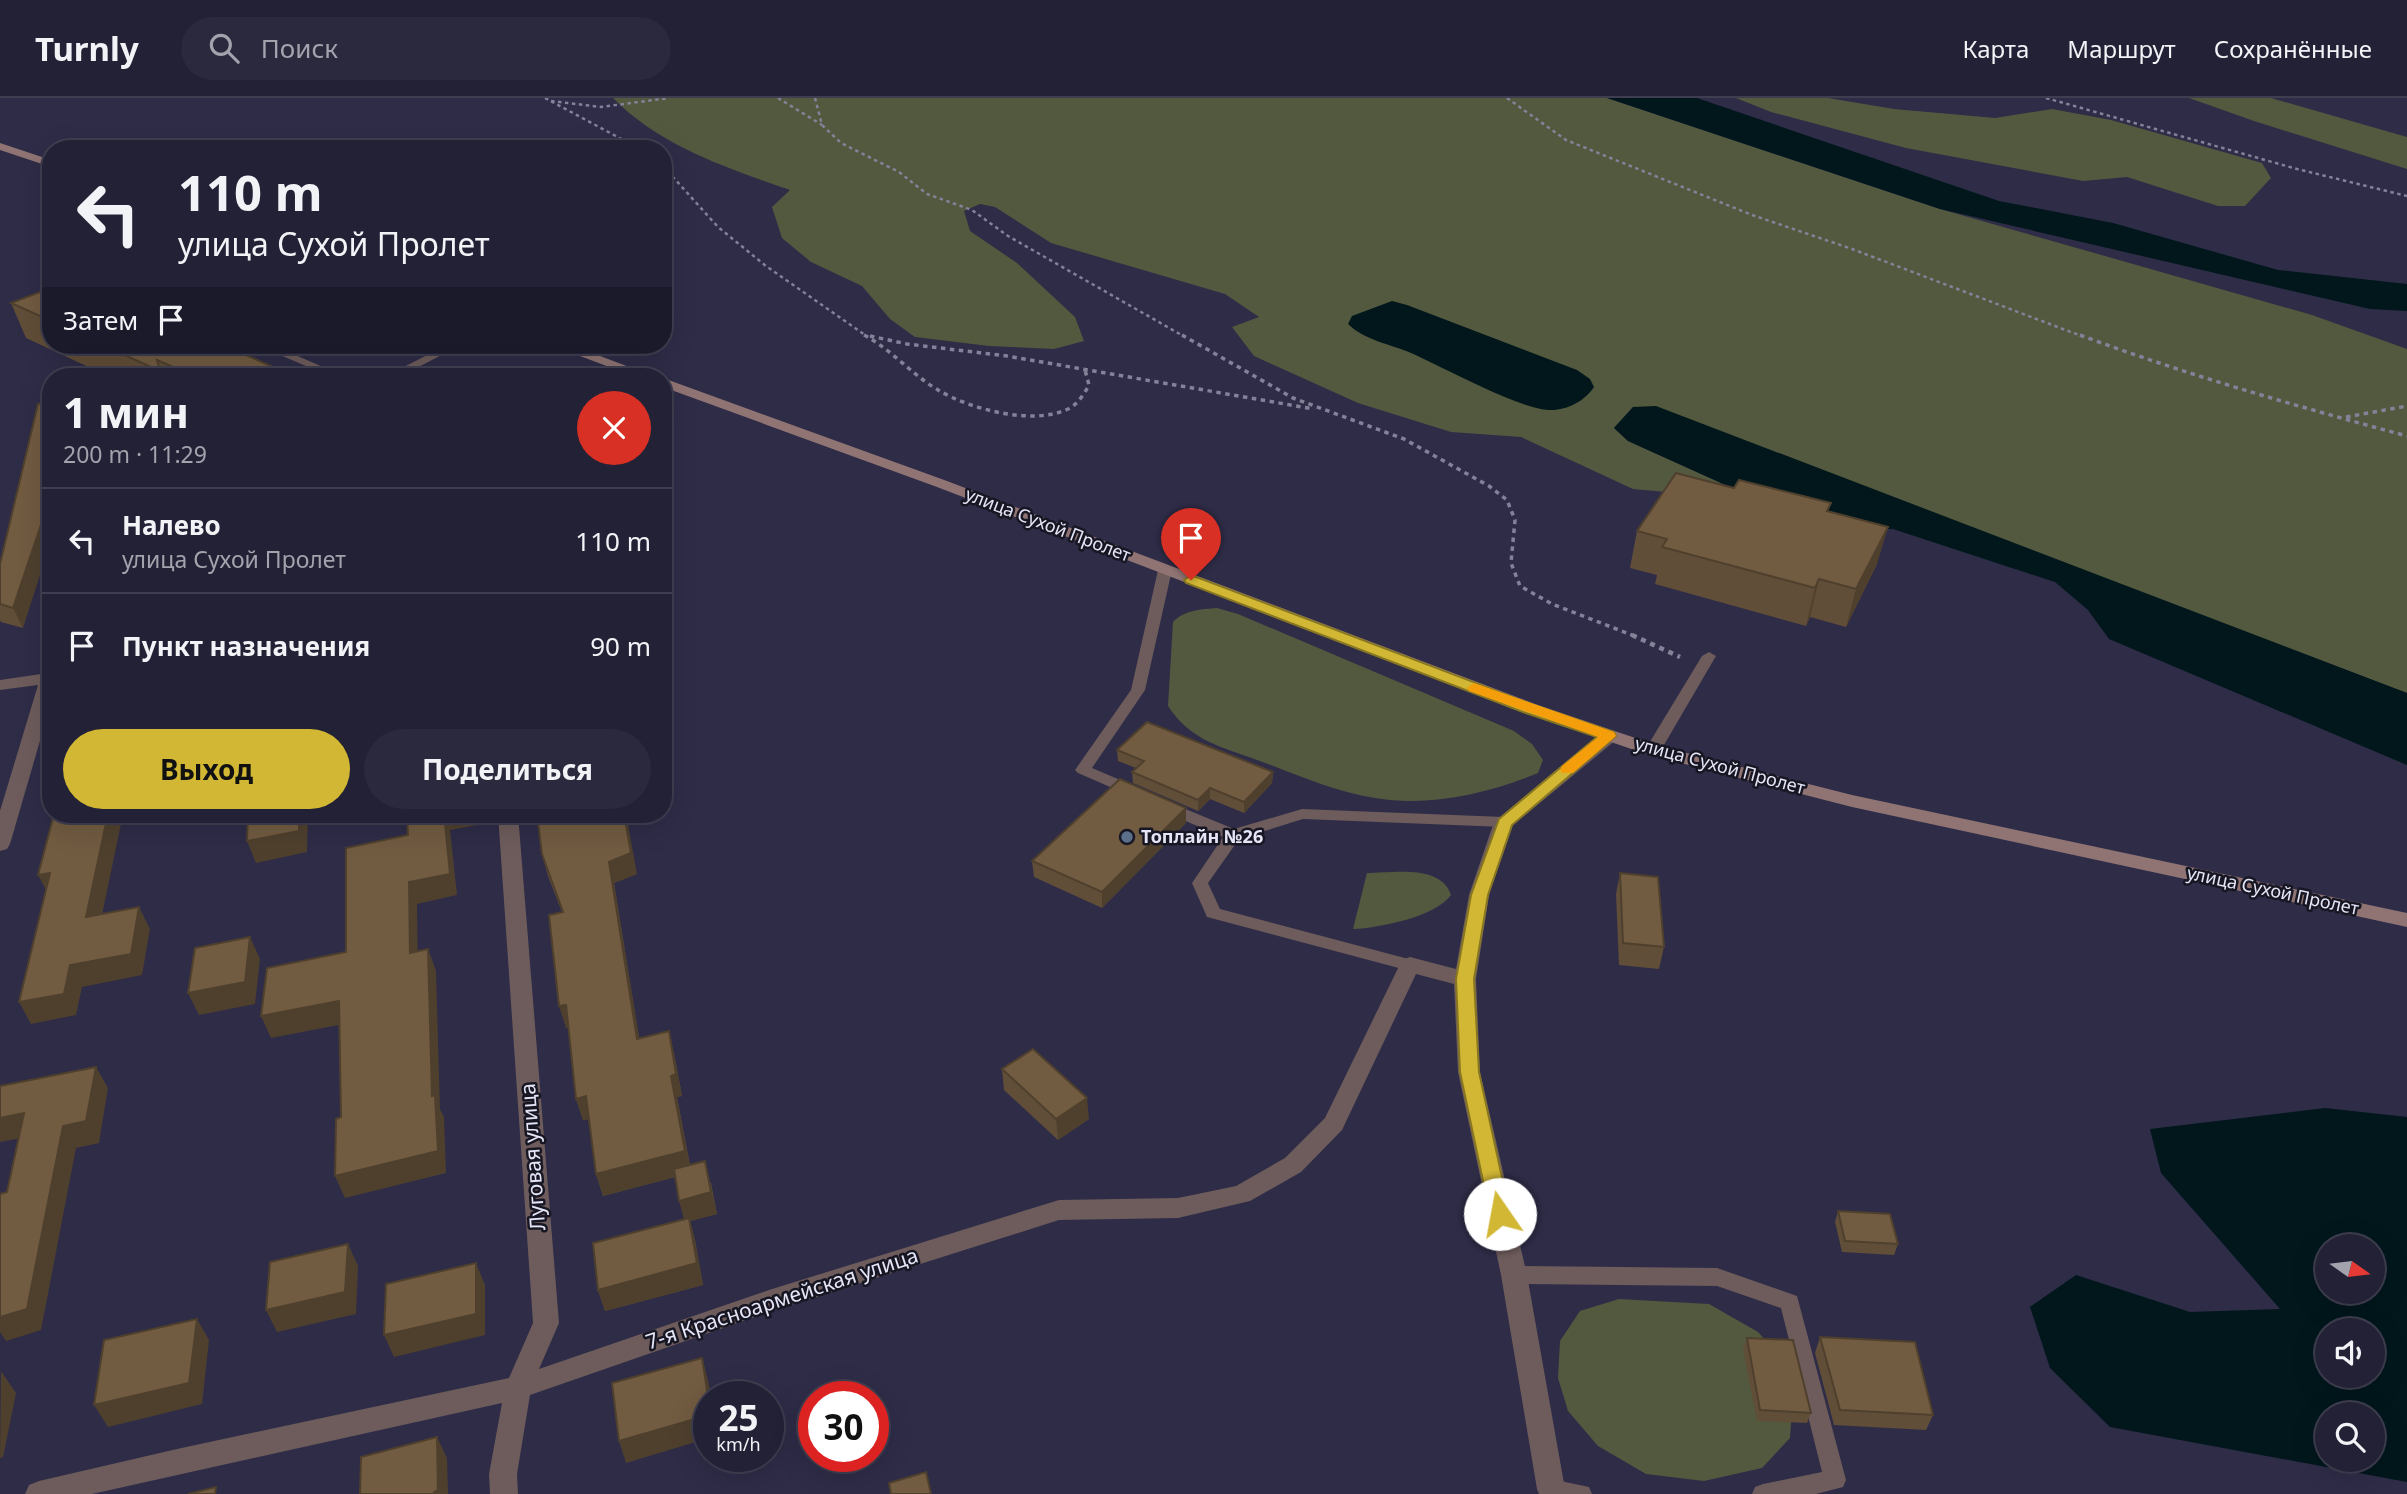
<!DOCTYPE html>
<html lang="ru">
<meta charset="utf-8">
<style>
:root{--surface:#222135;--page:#2a293d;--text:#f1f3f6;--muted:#a2a3ad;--line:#3f3e50;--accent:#d2b735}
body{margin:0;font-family:"Noto Sans",sans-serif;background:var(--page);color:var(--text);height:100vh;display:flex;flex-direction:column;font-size:26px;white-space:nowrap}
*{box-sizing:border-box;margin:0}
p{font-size:23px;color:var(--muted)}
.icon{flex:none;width:38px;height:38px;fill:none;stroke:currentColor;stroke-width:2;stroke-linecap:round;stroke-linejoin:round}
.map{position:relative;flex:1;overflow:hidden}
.panel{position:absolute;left:42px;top:270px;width:630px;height:455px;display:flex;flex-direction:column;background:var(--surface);border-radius:28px;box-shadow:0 7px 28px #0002,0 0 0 2px var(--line)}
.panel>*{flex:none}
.hud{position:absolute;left:42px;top:42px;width:630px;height:214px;border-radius:28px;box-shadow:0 7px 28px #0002,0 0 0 2px var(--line);background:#222135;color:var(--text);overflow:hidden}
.needle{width:46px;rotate:104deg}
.tools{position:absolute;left:2315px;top:1136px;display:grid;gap:14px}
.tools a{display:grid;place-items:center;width:70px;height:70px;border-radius:50%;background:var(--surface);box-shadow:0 7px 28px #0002,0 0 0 2px var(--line);font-size:35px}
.speed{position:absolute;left:693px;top:1283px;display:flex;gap:14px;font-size:35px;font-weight:700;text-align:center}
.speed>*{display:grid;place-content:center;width:91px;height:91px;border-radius:50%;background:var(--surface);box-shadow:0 7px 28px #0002,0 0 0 2px var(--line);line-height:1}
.speed small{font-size:18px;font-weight:400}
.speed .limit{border:10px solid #d22;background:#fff;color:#111}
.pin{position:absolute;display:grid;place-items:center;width:60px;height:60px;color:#fff;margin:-72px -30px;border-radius:50% 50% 50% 0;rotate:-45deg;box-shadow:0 0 7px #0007}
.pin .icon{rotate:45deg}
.me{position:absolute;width:77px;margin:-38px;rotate:348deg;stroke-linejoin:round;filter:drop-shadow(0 0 5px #0008)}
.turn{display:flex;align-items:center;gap:24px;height:147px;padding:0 21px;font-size:32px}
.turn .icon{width:91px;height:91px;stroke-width:2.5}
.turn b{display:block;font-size:49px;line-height:60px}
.then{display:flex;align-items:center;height:66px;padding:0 21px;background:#0003;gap:14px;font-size:26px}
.round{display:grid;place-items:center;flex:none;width:74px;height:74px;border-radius:37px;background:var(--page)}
.headline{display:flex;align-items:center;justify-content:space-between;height:119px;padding:0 21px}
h1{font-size:42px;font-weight:700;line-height:52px}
.action{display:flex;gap:14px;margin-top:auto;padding:14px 21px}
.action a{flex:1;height:80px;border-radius:42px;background:var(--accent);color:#111;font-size:28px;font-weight:700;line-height:80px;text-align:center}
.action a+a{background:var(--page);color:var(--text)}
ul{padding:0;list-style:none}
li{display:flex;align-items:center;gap:21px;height:105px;padding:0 21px;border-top:2px solid var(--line)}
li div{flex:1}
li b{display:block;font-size:26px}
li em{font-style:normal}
header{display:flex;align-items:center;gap:42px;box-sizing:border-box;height:98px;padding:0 35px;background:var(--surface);border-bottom:2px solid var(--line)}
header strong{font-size:33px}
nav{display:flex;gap:38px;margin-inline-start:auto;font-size:24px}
.search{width:490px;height:63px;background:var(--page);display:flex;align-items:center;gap:18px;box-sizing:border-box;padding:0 24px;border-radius:38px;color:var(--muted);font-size:26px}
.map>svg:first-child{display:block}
.green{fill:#53593e}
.water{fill:#01171c;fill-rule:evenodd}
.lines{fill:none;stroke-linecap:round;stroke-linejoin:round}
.path-far2{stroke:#848299;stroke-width:2.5;stroke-dasharray:3.5 3.5;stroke-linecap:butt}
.path-far1{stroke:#848299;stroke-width:3.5;stroke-dasharray:4.5 4.5;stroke-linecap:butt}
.path{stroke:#848299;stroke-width:4.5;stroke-dasharray:5 5;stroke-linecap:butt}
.service{fill:#6d5c5b;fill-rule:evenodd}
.minor{fill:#6d5c5b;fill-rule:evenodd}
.secondary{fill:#8f7473;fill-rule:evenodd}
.wall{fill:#614e38}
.shaded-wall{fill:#4f402e}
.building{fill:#715b41;stroke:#4f402e;stroke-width:2}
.route{fill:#d2b735;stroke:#872;stroke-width:2}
.slow{fill:#f59e0b}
.service-dot{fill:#5c6f8a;stroke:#171623;stroke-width:2.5}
.labels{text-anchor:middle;stroke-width:5;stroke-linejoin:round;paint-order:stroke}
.street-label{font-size:18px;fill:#e5e5f7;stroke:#171623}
.poi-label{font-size:18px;font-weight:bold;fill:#e5e5f7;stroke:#171623;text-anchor:start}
.near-street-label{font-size:21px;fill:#e5e5f7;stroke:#171623}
</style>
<header>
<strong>Turnly</strong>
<div class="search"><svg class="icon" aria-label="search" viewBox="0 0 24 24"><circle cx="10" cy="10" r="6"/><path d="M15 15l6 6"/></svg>Поиск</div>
<nav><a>Карта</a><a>Маршрут</a><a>Сохранённые</a></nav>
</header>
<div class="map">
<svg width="2407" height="1396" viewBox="0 0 2407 1396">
<rect width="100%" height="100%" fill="#2e2c47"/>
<g class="green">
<path d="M 613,0 L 1607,0 L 1940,111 L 2312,217 L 2407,251 L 2407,595 L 2041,457 L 1633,309 L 1614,330 L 1628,343 L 1721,385 L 1711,398 L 1633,391 L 1521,339 L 1451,334 L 1358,305 L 1254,258 L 1232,229 L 1259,219 L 1225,196 L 1051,145 L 995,109 L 980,106 L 964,113 L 970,133 L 1017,165 L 1075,219 L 1084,243 L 1054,251 L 989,248 L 915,239 L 890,221 L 862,188 L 811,164 L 782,140 L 772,109 L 790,92 C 727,70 660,48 613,0 Z"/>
<path d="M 1736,0 L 1828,0 L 1894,11 L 1995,20 L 2052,11 L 2111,22 L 2262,65 L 2271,80 L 2245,108 L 2218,108 L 2127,79 L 2083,83 L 1906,50 L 1771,14 Z"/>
<path d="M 2189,0 L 2271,0 L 2407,39 L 2407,71 L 2254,23 Z"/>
<path d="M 1217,510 L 1238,516 L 1514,633 L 1532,646 L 1543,662 L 1538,675 C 1488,696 1429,709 1375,700 C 1334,694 1296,676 1257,662 C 1221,649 1190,642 1168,608 L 1173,524 C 1184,512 1202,511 1217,510 Z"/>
<path d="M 1367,775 C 1393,775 1441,766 1451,797 C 1435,819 1379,830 1353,831 Z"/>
<path d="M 1619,1201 L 1709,1206 L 1758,1234 L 1775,1253 L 1791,1325 L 1790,1340 L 1762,1370 L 1704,1383 L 1646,1376 L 1598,1348 L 1568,1313 L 1558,1280 L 1560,1243 L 1580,1213 Z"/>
</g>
<g class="water">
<path d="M 1607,0 L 1697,0 L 1999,103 L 2113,125 L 2278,172 L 2407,186 L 2407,213 L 2370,211 L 1940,111 Z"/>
<path d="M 1392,203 L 1407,207 L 1577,272 L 1590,281 L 1594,289 C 1585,303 1566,313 1549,312 C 1519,311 1443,269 1411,255 C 1390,246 1364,242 1348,226 L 1352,218 Z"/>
<path d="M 1656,308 L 2407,595 L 2407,667 L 2109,541 L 2088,512 L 2055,484 L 1893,431 L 1849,431 L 1721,385 L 1628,343 L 1614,330 L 1633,309 Z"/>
<path d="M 2325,1010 L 2407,1019 L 2407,1384 L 2110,1329 L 2050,1270 L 2030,1209 L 2076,1177 L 2190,1214 L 2280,1211 L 2161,1075 L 2150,1031 ZM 2373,1148 L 2373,1194 L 2328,1194 L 2328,1148 ZM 2373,1232 L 2373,1278 L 2328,1278 L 2328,1232 ZM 2373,1316 L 2373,1362 L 2328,1362 L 2328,1316 Z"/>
</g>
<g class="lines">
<g class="path-far2">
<path d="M 545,0 L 640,51"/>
<path d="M 778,0 L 822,27"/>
<path d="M 815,0 L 822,27 L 841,45 L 899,74 L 927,96 L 972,112 L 1008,138 L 1185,239"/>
<path d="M 1507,0 L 1566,42 L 1752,117 L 1852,151 L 2084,239"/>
<path d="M 2046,0 L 2297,71 L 2407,98"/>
<path d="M 551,3 L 601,9 L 669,0"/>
<path d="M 663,68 L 718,129 L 766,168 L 868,239"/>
</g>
<g class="path-far1">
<path d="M 864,237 C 892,252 911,276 938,292 C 970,311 1032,328 1068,311 C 1078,306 1084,296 1089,287 L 1085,272"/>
<path d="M 1182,237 L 1293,300 L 1404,341 L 1489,388 L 1507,402 L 1515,422 L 1511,465 L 1520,488 L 1552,506 L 1637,539"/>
<path d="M 2080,237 C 2187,277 2296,308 2407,338"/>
<path d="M 870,238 L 907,246 L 1007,258 L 1314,311"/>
<path d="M 2346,319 L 2407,308"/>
</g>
<path class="path" d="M 1632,537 L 1680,559"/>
<g class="service">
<path d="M 257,247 L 272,247 L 344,278 L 329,278 Z"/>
<path d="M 447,247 L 461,247 L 401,278 L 386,278 Z"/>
<path d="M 1165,468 L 1172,472 L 1145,592 L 1092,670 L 1139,690 L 1141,694 L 1133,699 L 1078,675 L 1075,672 L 1131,592 L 1158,472 Z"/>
<path d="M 1709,554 L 1716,558 L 1661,652 L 1653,657 L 1648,655 L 1645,652 L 1702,558 Z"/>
<path d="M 1166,703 L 1234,731 L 1302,711 L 1504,719 L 1512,724 L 1504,729 L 1303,721 L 1239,741 L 1208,785 L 1220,811 L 1416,863 L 1419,867 L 1416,871 L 1410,873 L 1207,819 L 1192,785 L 1223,739 L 1160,712 L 1158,708 L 1160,704 Z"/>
<path d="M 1514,1168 L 1717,1170 L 1797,1198 L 1846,1382 L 1843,1389 L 1816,1396 L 1752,1396 L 1755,1389 L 1763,1386 L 1822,1374 L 1781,1210 L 1717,1188 L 1514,1186 L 1507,1183 L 1504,1177 L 1507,1171 Z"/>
<path d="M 1551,1381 L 1589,1389 L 1592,1396 L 1541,1396 L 1543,1384 Z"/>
</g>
<g class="minor">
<path d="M 51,568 L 51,605 L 10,746 L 7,751 L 0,753 L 0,713 L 38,587 L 0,592 L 0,582 L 41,576 L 45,569 Z"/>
<path d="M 1609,632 L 1616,634 L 1618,638 L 1616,642 L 1513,727 L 1489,797 L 1476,881 L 1480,974 L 1527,1177 L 1565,1391 L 1563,1396 L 1539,1396 L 1537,1391 L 1501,1177 L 1458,974 L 1454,886 L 1416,876 L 1342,1032 L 1301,1074 L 1250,1103 L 1178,1120 L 1059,1122 L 769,1214 L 530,1297 L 517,1376 L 518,1396 L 490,1396 L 489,1376 L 502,1305 L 92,1396 L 25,1396 L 29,1387 L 39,1383 L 177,1351 L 509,1280 L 533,1225 L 498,716 L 518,716 L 559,1225 L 539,1271 L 769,1192 L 1059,1102 L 1178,1100 L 1236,1088 L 1285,1060 L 1325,1020 L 1402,862 L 1410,859 L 1456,871 L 1469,797 L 1494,724 L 1602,634 Z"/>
</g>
<g class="secondary">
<path d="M 0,45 L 51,62 L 51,69 L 0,52 Z"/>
<path d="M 551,247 L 571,247 L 653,278 L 633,278 Z"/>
<path d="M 663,280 L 947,383 L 1535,606 L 1659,648 L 1852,697 L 2407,815 L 2407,829 L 1852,709 L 1646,656 L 1523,614 L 937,389 L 663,289 Z"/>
</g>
</g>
<g class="wall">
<path d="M 51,190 L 51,247 L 223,247 L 287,275 L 318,278 L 108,278 L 26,240 L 11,205 Z"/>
<path d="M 1829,414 L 1877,466 L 1846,529 L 1810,519 L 1806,528 L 1655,486 L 1657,477 L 1630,470 L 1637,433 Z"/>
<path d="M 0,466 L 23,530 L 1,524 L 0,522 Z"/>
<path d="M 1117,652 L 1273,674 L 1272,685 L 1244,715 L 1210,701 L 1198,713 L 1133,685 L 1132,674 L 1136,670 L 1118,663 Z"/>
<path d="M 1186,725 L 1102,810 L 1034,779 L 1032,763 Z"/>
<path d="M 542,756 L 637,776 L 614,785 L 639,940 L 674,955 L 682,998 L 677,999 L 690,1067 L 711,1085 L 717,1116 L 690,1123 L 695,1142 L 703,1187 L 605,1213 L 598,1192 L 684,1121 L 675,1079 L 603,1098 L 596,1076 L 589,1021 L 583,1022 L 576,1001 L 568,929 L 566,930 L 562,814 L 548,778 Z"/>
<path d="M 1620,775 L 1664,849 L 1659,871 L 1619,867 L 1616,796 Z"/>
<path d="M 1002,971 L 1089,1021 L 1058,1042 L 1004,992 Z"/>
<path d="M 1838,1113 L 1898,1146 L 1894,1157 L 1842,1154 L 1835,1124 Z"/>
<path d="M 1820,1239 L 1933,1317 L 1926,1332 L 1834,1327 L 1815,1255 Z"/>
<path d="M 1747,1240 L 1811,1315 L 1807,1325 L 1757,1323 L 1743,1251 Z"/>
</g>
<g class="shaded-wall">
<path d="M 51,397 L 51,443 L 23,530 L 13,510 Z"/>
<path d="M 1888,429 L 1877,466 L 1846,529 L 1856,491 Z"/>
<path d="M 1819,481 L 1810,519 L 1806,528 L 1815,490 Z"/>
<path d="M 1273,674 L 1272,685 L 1244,715 L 1244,704 Z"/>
<path d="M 1210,690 L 1210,701 L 1198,713 L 1198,702 Z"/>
<path d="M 1186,710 L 1186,725 L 1102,810 L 1102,794 Z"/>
<path d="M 108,716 L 123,716 L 97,841 L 86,819 Z"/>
<path d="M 299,716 L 308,716 L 307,754 L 256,765 L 247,743 Z"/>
<path d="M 444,716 L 476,716 L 477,727 L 450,732 L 457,797 L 417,806 L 418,877 L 410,855 L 409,784 Z"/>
<path d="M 624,716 L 626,716 L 637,776 L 614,785 L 643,963 L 637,941 L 609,764 Z"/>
<path d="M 50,775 L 50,799 L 38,777 Z"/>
<path d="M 139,809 L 150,831 L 142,877 L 82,889 L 76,917 L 31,926 L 19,904 L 70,867 Z"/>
<path d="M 250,839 L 260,861 L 255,906 L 199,917 L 188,895 Z"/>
<path d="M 428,851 L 436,873 L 440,1011 L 444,1019 L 446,1075 L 345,1100 L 335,1078 L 432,998 Z"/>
<path d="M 339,903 L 349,925 L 271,940 L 261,918 Z"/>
<path d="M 566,907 L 572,928 L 566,930 L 559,908 Z"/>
<path d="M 669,933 L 674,955 L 682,998 L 677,999 L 691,1075 L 603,1098 L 596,1076 L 671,978 Z"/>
<path d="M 96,969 L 108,990 L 99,1045 L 76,1050 L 41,1232 L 6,1243 L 0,1234 L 0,1219 L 63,1028 Z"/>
<path d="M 586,998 L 593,1020 L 583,1022 L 576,1001 Z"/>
<path d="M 1087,1000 L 1089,1021 L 1058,1042 L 1056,1021 Z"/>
<path d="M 24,1015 L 37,1037 L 0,1044 L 0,1020 Z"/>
<path d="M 705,1063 L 717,1116 L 690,1123 L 695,1142 L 703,1187 L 605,1213 L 598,1192 L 685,1124 L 679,1103 Z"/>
<path d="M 348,1146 L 358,1168 L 356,1216 L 277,1234 L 266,1212 Z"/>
<path d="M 476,1165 L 485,1187 L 485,1237 L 394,1259 L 384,1237 Z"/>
<path d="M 197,1221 L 209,1242 L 202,1306 L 108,1329 L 94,1307 Z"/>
<path d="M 702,1260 L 708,1282 L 711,1298 L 709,1298 L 709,1304 Z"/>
<path d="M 1,1273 L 16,1295 L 3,1359 L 0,1360 Z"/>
<path d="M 709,1317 L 709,1340 L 626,1365 L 619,1343 Z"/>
<path d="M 437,1339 L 447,1360 L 448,1396 L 434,1396 Z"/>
</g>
<g class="building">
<path d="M 51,190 L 51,223 L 11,205 Z"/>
<path d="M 102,247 L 223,247 L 287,275 L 298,270 L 318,278 L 194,278 L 157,262 L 160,273 Z"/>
<path d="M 51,304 L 51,397 L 13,510 L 0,506 L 0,466 L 38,306 Z"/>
<path d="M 1676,375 L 1734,390 L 1739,382 L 1831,405 L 1827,413 L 1888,429 L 1856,491 L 1819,481 L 1815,490 L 1662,449 L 1667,441 L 1637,433 Z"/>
<path d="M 1147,624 L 1273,674 L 1244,704 L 1210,690 L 1198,702 L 1132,674 L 1144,663 L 1117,652 Z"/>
<path d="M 1120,681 L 1186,710 L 1102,794 L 1032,763 Z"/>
<path d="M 54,716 L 108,716 L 86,819 L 139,809 L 131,856 L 70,867 L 64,896 L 19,904 L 50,775 L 38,777 Z"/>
<path d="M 248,716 L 299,716 L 299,733 L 247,743 Z"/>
<path d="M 407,716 L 444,716 L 450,776 L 409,784 L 410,855 L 428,851 L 432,998 L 435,997 L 438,1053 L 335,1078 L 336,1021 L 341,1019 L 339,903 L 261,918 L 267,870 L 346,854 L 346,750 L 408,737 Z"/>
<path d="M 537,716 L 624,716 L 631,755 L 609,764 L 637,941 L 669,933 L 676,976 L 671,978 L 685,1053 L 596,1076 L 586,998 L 576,1001 L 566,907 L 559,908 L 549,817 L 563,814 L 542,756 Z"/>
<path d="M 1620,775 L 1658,779 L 1664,849 L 1623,845 Z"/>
<path d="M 250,839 L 245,884 L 188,895 L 195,850 Z"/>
<path d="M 1033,951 L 1087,1000 L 1056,1021 L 1002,971 Z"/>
<path d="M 96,969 L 86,1023 L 63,1028 L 27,1211 L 0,1219 L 0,1096 L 7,1094 L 24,1015 L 0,1020 L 0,988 Z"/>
<path d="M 705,1063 L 711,1094 L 679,1103 L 674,1071 Z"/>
<path d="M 1838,1113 L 1890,1116 L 1898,1146 L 1845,1143 Z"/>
<path d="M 689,1120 L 697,1165 L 598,1192 L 593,1145 Z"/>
<path d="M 348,1146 L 345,1194 L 266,1212 L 270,1164 Z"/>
<path d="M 476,1165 L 476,1216 L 384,1237 L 386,1186 Z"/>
<path d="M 197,1221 L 189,1285 L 94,1307 L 104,1242 Z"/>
<path d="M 1820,1239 L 1915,1244 L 1933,1317 L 1840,1312 Z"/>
<path d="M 1747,1240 L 1793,1242 L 1811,1315 L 1760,1312 Z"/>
<path d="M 702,1260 L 709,1304 L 709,1317 L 619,1343 L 612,1285 Z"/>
<path d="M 437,1339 L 438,1392 L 434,1394 L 434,1396 L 360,1396 L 361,1359 Z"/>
<path d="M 926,1374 L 931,1396 L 891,1396 L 889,1385 Z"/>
<path d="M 216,1389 L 215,1396 L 188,1396 Z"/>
</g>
<path class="route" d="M 1191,477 L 1534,607 L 1614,634 L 1616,638 L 1512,727 L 1488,797 L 1474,881 L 1479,974 L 1510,1116 L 1507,1122 L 1500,1124 L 1493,1122 L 1490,1116 L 1460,974 L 1456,881 L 1471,797 L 1499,721 L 1597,639 L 1523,614 L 1186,485 L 1184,482 Z"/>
<path class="slow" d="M 1474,585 L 1614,634 L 1616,638 L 1573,675 L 1562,675 L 1560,672 L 1562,668 L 1598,639 L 1469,593 L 1467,590 Z"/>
<circle class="service-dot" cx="1127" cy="739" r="7"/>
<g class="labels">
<g class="street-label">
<text transform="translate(1048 427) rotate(21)" y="6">улица Сухой Пролет</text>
<text transform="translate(1720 668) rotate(15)" y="6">улица Сухой Пролет</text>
<text transform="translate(2273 793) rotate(12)" y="6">улица Сухой Пролет</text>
</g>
<g class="poi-label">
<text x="1141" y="745">Топлайн №26</text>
</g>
<g class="near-street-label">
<text transform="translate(533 1059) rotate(-94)" y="7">Луговая улица</text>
<text transform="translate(782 1201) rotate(-18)" y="7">7-я Красноармейская улица</text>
</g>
</g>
</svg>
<div class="tools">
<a><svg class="needle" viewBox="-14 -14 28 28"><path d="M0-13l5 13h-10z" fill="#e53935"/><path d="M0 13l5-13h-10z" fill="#a2a3ad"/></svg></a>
<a><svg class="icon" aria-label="sound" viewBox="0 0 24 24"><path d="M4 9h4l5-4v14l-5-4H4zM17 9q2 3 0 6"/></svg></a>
<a><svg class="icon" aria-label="search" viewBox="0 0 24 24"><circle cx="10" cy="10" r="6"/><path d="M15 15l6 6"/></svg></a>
</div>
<div class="speed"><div>25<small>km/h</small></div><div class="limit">30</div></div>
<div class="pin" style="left:1191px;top:482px;background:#d93025"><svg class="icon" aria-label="arrive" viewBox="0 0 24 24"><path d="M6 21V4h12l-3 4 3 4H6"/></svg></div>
<svg class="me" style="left:1500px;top:1116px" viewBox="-20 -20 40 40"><circle r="19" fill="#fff"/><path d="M0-13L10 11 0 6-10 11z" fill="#d2b735"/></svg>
<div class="hud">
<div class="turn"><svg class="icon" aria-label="left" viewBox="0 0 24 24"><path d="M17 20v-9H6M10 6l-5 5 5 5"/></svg><div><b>110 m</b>улица Сухой Пролет</div></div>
<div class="then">Затем<svg class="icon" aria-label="arrive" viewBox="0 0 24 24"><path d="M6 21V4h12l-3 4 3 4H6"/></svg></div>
</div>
<section class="panel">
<div class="headline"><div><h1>1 мин</h1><p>200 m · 11:29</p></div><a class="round" style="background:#d93025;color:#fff"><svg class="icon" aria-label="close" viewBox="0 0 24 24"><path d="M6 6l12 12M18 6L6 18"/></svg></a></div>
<ul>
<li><svg class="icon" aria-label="left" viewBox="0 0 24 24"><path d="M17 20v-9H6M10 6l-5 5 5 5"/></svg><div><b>Налево</b><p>улица Сухой Пролет</p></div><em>110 m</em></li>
<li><svg class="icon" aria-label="arrive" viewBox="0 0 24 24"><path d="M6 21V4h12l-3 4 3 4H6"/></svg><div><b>Пункт назначения</b></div><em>90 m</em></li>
</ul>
<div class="action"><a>Выход</a><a>Поделиться</a></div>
</section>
</div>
